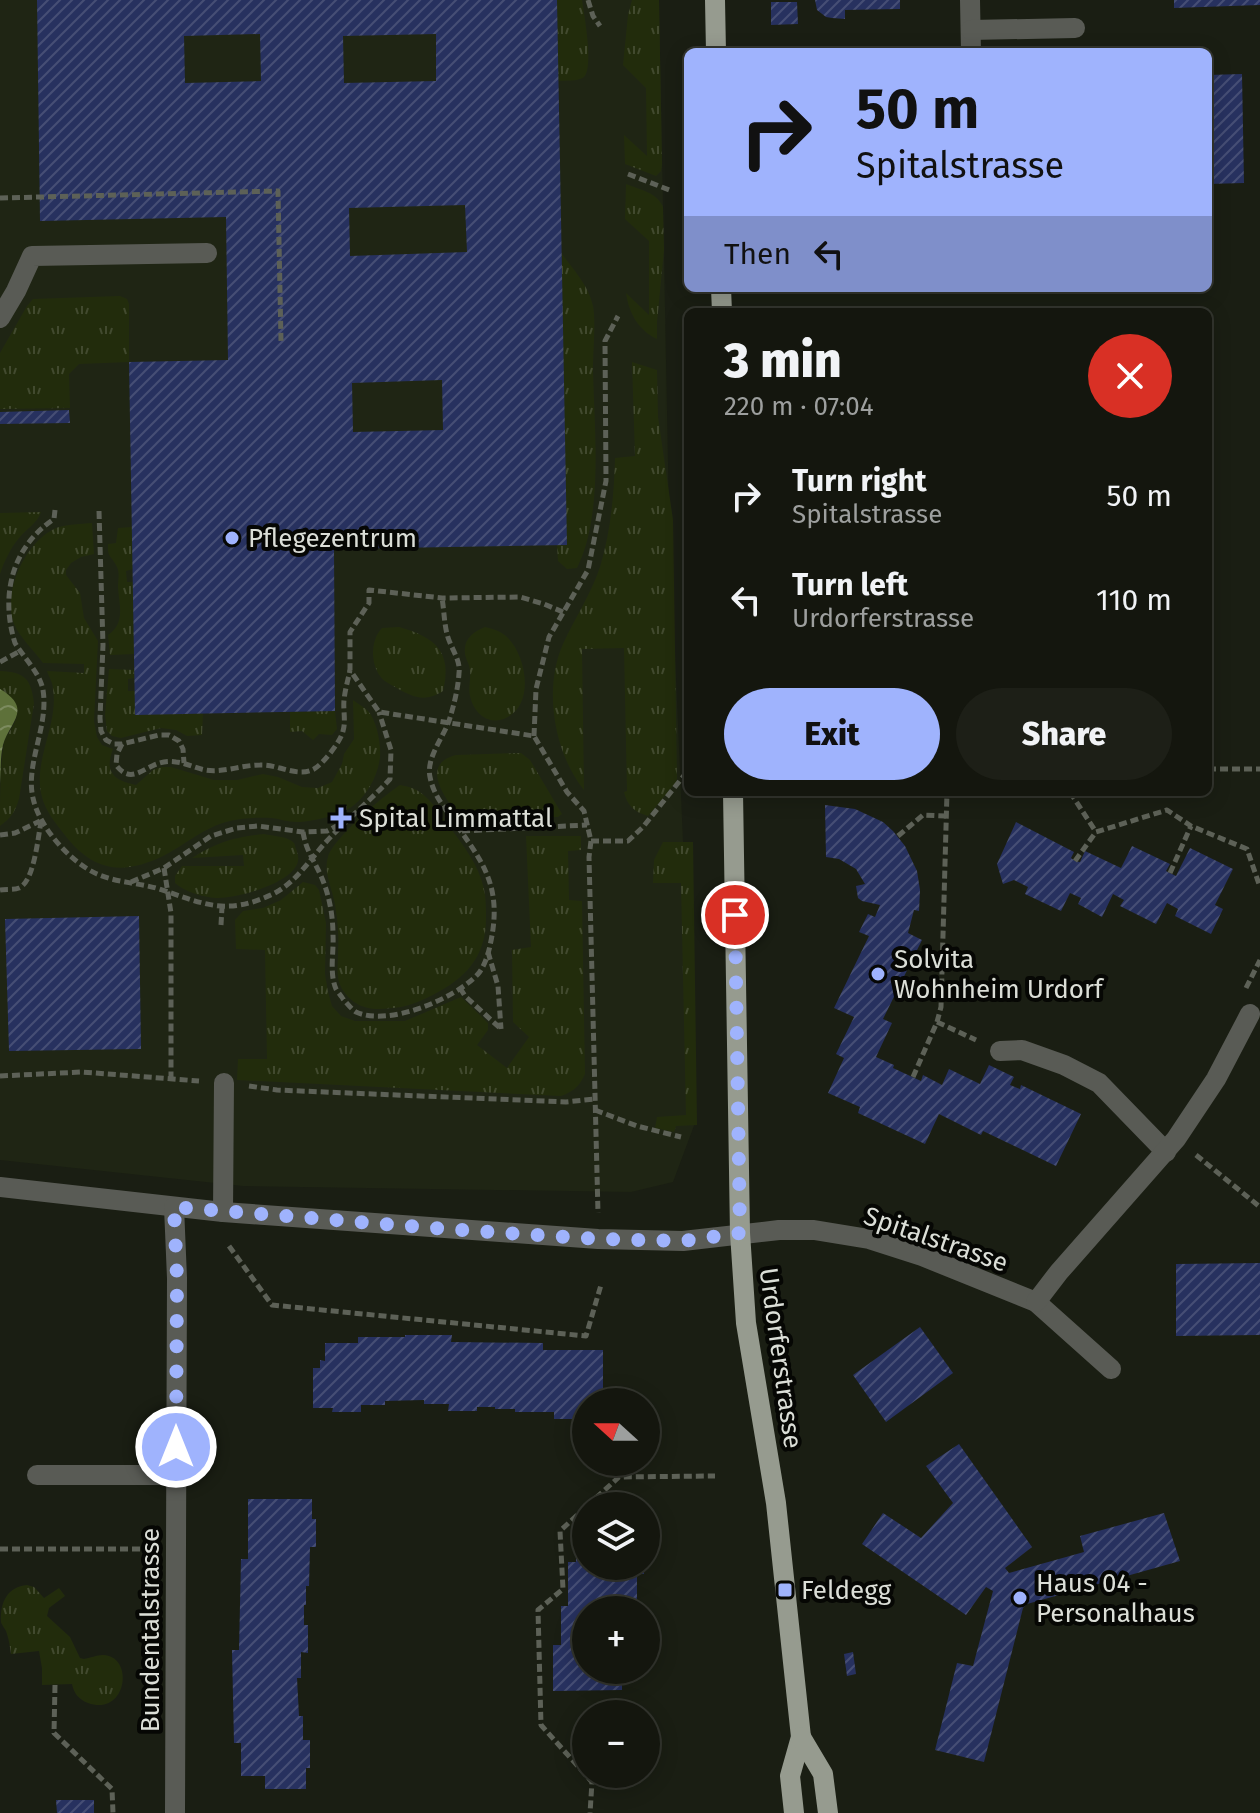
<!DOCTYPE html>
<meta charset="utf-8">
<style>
:root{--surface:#14160e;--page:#1d1f17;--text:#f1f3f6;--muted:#9d9f9e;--line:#33352e;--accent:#9fb3fd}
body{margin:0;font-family:"Fira Sans",sans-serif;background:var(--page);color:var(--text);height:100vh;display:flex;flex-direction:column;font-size:30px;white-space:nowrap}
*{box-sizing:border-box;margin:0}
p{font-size:26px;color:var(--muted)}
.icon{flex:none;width:44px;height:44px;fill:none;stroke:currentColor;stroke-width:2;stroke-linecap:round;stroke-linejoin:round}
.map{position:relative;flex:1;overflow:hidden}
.sheet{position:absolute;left:684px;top:308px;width:528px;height:488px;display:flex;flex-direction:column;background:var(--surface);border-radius:12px;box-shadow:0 4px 20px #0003,0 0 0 2px var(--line)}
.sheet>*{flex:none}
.guide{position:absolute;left:684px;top:48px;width:528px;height:244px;border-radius:12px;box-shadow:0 4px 20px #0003,0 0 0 2px var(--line);background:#9fb3fd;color:#111;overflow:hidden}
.needle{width:52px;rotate:291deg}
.controls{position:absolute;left:572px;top:1388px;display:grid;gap:16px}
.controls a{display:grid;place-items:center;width:88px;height:88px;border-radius:50%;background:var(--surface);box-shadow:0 4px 20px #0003,0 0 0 2px var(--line);font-size:40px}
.pin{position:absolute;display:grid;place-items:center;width:68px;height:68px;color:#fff;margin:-34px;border:4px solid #fff;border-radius:50%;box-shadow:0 2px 8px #0007}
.me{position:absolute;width:88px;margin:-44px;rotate:0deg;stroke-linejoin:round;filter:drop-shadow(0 0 6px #0008)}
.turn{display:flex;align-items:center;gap:28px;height:168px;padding:0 40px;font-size:36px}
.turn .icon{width:104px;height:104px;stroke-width:2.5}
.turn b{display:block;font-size:56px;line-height:68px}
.then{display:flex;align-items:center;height:76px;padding:0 40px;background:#0003;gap:16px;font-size:30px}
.round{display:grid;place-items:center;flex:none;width:84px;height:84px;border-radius:42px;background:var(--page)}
.head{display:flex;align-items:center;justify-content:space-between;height:136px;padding:0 40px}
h1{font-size:48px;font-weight:800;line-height:60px}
.button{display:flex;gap:16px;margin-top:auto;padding:16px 40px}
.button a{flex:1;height:92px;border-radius:48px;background:var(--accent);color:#111;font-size:32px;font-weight:800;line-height:92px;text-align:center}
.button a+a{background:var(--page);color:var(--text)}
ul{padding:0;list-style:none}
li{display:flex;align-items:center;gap:24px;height:104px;padding:0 40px}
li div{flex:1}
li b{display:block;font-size:30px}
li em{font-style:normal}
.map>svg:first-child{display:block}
.built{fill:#1f2514}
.grass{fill:url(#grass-tufts)}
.water{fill:url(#water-waves)}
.building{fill:url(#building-hatch);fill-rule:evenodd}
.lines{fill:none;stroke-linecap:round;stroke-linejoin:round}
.path{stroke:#5d6157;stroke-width:5;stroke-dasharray:8 4;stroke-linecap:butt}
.minor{stroke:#595b55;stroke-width:20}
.major{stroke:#969b8f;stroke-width:20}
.route{stroke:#9fb3fd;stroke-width:14;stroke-dasharray:0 25.2}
.poi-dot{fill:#9fb3fd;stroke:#060704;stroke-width:3}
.labels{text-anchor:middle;stroke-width:8;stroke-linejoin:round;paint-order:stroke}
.poi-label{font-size:26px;fill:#dbded7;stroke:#060704;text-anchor:start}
.street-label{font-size:26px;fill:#dbded7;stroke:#060704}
</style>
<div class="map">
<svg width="1260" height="1813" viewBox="0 0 1260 1813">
<defs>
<pattern id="grass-tufts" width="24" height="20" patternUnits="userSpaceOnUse" patternTransform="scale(2)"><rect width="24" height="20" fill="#222c0c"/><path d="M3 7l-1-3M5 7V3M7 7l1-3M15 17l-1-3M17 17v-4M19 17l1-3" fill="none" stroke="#424a2f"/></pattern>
<pattern id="water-waves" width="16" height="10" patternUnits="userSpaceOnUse" patternTransform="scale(2)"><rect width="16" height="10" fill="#5e713a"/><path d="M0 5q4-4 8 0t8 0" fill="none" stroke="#7c8b5f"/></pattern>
<pattern id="building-hatch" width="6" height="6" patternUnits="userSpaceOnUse" patternTransform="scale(2)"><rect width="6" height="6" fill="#27315f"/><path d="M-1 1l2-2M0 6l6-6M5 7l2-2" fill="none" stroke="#464e75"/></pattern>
</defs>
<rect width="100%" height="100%" fill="#1a1e13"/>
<path class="built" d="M 0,0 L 659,0 L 669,513 L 695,1123 L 673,1182 L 631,1192 L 243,1186 L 0,1160 Z"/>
<g class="grass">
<path d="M 557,0 L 582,0 C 584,14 594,67 584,77 C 578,82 565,80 558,81 Z"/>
<path d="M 632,0 L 659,0 L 662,164 L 661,171 L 656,176 L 625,164 L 624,135 L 647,156 L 646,88 L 623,65 L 628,15 Z"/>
<path d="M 626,184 C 640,190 657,192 663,207 L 664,250 L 657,322 L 657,339 C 638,330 629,313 626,293 L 649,315 L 649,241 L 625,219 Z"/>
<path d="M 562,254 C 573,269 589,286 593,306 C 596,321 593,351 593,368 C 594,428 604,514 577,568 L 567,569 L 558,561 L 557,545 Z"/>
<path d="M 120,296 L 127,299 L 129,304 L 129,362 L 79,364 L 69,374 L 70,408 L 0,409 L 0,353 L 27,306 L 33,299 Z"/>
<path d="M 632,362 L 657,370 L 658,417 L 673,520 L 677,778 L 676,782 L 648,816 C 634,812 627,805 624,792 L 627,791 L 624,648 L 582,649 L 584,790 C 554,753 543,689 563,644 C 575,618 591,594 600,567 C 611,531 614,494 615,458 L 635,456 Z"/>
<path d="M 41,512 C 37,524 27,528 19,538 C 11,547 4,562 0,574 L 0,513 Z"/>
<path d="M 92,523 L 94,554 L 81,557 L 71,563 L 66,570 L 66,575 L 80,593 L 84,618 L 98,641 L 94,721 L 97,737 L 102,745 L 113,749 C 104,773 114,780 136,785 L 153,770 L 161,767 L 171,767 L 214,780 L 237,780 L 263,774 L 278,777 L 302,787 L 318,788 L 332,782 L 342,764 L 344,754 L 354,739 L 353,700 C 357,703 364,707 368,711 C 377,721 381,744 380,757 C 378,775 368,794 354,805 C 343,815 311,822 297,822 C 288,822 280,819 272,818 C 259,817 243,818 230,821 C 204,827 188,843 165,855 C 123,876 93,872 64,834 C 56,824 45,810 42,797 C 32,761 59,725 53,689 C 53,683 49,677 47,671 L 84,673 L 84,664 L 43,663 C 34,650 20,638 14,624 C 2,592 25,542 56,528 C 67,524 81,524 92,523 Z"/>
<path d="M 132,527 L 133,569 L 126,571 L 127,582 L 133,582 L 134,654 L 110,655 L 108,635 C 126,623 119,605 118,587 C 118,581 120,573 117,567 C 112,556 107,558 108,544 L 116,543 L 118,528 Z"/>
<path d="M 399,627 C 435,637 453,652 443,691 C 425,703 412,697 395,687 C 390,684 383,681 380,676 C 370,662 371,639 382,628 Z"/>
<path d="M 485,627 C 493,629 501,631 507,637 C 528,657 536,711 500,720 C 484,723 473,710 470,696 C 468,688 471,680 470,671 C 470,665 466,660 465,654 C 463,639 473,632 485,627 Z"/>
<path d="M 109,669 L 134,670 L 135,678 L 128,679 L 128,691 L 135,691 L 203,713 L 202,735 L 187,736 L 176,730 L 161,728 L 121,738 L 112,736 L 107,731 L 105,715 Z"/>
<path d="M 0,671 C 25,672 31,679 34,703 L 19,799 C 15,812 11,818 0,826 C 0,802 0,765 4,743 C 7,732 16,726 17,714 C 17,702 10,696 0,689 Z"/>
<path d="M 335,711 L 337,729 L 332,735 L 319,734 L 313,740 L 302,731 L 290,732 L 290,712 Z"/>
<path d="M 521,753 L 530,760 L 562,814 L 558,817 L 460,818 C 447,800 418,765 456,755 Z"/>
<path d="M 400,785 C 427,789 433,806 449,826 C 463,845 479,865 484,889 C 486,898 486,909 486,919 C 486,953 469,975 440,991 C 428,998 415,1004 401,1007 C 384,1009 369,1012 354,1002 C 346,996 339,987 338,977 C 337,970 338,961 338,953 C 339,937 338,921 335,905 C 333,890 323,872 328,857 C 333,839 383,796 400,785 Z"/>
<path d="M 264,834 C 272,836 288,836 294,843 C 295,844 295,847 296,849 C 297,852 299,857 298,861 C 294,883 236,899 216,898 C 203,897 185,892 175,883 L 175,876 L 182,866 L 244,866 L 243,855 L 192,858 C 217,842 234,837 264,834 Z"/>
<path d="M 526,836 L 581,836 L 581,850 L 568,851 L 569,900 L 582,901 L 585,1074 C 579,1087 574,1091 561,1096 L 237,1080 L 238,1059 L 267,1059 L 265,950 L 236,949 L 235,920 L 243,911 L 263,908 L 281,900 L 303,882 L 315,885 L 319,890 L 326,923 L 325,974 L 328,992 L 332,1006 L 341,1016 L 355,1021 L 405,1021 L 461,997 L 488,1023 L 488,1030 L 477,1045 L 507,1068 L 529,1037 L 513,1022 L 512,950 L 531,947 Z"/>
<path d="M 663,842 L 693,842 L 697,1125 L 676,1126 L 674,1132 L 655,1128 L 657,1117 L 686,1115 L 681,883 L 653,883 L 654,860 Z"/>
<path d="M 27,1585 L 34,1587 L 44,1598 L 59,1588 L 65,1596 L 49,1608 L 47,1616 L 70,1637 L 80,1658 L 84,1659 C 90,1658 97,1655 103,1655 C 135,1656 127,1717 88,1703 C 78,1699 74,1693 72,1684 L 42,1685 L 42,1668 L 39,1651 L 11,1654 C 10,1647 9,1640 7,1634 C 6,1629 2,1626 1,1622 C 0,1601 8,1587 27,1585 Z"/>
</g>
<path class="water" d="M 0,689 C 34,709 9,723 3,745 C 0,758 1,771 0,784 Z"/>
<g class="building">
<path d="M 37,0 L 557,0 L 567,545 L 334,549 L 335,711 L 135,715 L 129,362 L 228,360 L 226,217 L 40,221 ZM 260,34 L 261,81 L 185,83 L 184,36 ZM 436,34 L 436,81 L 344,83 L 343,36 ZM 465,205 L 467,252 L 350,256 L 349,208 ZM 442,380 L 443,430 L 353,432 L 352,383 Z"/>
<path d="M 815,0 L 900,0 L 900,9 L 845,10 L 845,19 L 832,18 L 826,17 L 817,10 Z"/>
<path d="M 1174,0 L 1260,0 L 1260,5 L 1174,8 Z"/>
<path d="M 771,2 L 797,2 L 798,24 L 771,25 Z"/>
<path d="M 1242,74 L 1244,183 L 1208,184 L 1208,75 Z"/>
<path d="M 69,410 L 70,423 L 0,424 L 0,412 Z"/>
<path d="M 825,805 L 855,809 L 883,822 L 893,831 L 905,846 L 917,871 L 920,890 L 919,911 L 914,910 L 908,933 L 922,940 L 883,1019 L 892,1023 L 876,1057 L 894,1065 L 893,1068 L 921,1081 L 923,1075 L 942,1085 L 949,1069 L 980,1084 L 989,1065 L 1014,1077 L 1010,1085 L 1020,1089 L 1021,1085 L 1081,1114 L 1056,1166 L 983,1131 L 981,1135 L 939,1114 L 925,1144 L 858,1113 L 860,1107 L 828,1093 L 844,1058 L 836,1054 L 854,1017 L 834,1008 L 869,936 L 859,932 L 868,914 L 875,917 L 880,905 L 862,901 L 858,898 L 856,886 L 865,884 L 856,869 L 839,859 L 826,857 Z"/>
<path d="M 1016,822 L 1074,852 L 1071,858 L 1075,861 L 1080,862 L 1085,851 L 1121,868 L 1132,846 L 1170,864 L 1166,871 L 1176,876 L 1190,848 L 1233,869 L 1215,905 L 1223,909 L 1211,934 L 1175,916 L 1178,909 L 1167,903 L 1156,924 L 1120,906 L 1124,900 L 1113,894 L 1102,917 L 1078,904 L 1081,898 L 1070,893 L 1061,911 L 1025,894 L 1028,887 L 1014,880 L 1003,884 L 997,864 Z"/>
<path d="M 139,916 L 141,1049 L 9,1051 L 5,919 Z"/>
<path d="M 1260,1263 L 1260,1335 L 1176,1336 L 1176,1264 Z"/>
<path d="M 920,1327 L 953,1373 L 886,1422 L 853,1375 Z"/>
<path d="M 405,1335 L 452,1335 L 451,1342 L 543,1343 L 543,1350 L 603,1350 L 603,1402 L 586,1402 L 586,1415 L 582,1415 L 582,1419 L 554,1419 L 554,1412 L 515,1412 L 515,1409 L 495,1409 L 495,1407 L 477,1407 L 477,1411 L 448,1411 L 449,1404 L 424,1404 L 424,1400 L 385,1401 L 385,1405 L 361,1405 L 361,1412 L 332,1412 L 333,1408 L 313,1408 L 313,1368 L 320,1368 L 320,1360 L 325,1361 L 325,1343 L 358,1343 L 358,1337 L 405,1337 Z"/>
<path d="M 959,1444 L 1032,1547 L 1005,1568 L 1009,1573 L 1084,1552 L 1080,1536 L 1164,1513 L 1180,1561 L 1027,1604 L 1023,1608 L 984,1762 L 935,1750 L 957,1663 L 973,1666 L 993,1591 L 986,1587 L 966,1615 L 862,1544 L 883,1513 L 921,1538 L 953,1503 L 926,1466 Z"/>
<path d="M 248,1499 L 312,1499 L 312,1519 L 316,1519 L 316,1547 L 310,1547 L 309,1586 L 306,1586 L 306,1605 L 304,1605 L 304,1625 L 308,1625 L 308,1653 L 301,1652 L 301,1678 L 297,1678 L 299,1716 L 303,1716 L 303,1740 L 310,1740 L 310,1768 L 306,1768 L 306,1789 L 265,1789 L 265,1776 L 241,1776 L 241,1743 L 234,1743 L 232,1650 L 239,1650 L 241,1559 L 248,1559 Z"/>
<path d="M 576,1522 L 586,1522 L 586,1566 L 644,1566 L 644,1574 L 637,1574 L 637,1606 L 629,1606 L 629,1610 L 586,1610 L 586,1670 L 622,1670 L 622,1690 L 553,1691 L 553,1645 L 561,1645 L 561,1606 L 568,1606 L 568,1562 L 576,1562 Z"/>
<path d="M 853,1652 L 856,1674 L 847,1676 L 844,1654 Z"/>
<path d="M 56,1800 L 94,1800 L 94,1813 L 57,1813 Z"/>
</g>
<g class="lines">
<g class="path">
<path d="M 588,0 L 593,16 L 600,26"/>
<path d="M 628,174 L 672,191"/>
<path d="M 0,198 L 278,191 L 281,341"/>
<path d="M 55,510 L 54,519 C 12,547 0,595 15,643 C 24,658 40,673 43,690 C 49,726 25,764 33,798 C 39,827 70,862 97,874 C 115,882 137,883 156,888 C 203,903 224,917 273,894 C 295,883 309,861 325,843 C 345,821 369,802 390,779 L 391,750 L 379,712"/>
<path d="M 99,511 L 103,645 L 100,718 L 101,731 L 106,740 L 114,744 L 122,744 L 159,735 L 169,735 L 179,741 L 183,749 L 184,763"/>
<path d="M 563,612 L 544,604 L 520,597 L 442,598 L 369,590 L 369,603 L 350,632 L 350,670 L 379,712 L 534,736 L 567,792 L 584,811 L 591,841 L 589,857 L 598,1213"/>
<path d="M 0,662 L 20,651"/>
<path d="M 534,736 L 536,689 L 549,637 L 588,570 L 606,481 L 605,341 L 618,316"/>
<path d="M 122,744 L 117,754 L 116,765 C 135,790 147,757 176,762 C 186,763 195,768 205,770 C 223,773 242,765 260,765 C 278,764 297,778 314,769 C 323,764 341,741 343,731 C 346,721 343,710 344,700 C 345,690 348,680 350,670"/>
<path d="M 1208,769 L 1260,769"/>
<path d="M 1070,792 L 1096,832"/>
<path d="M 462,831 L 587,825"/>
<path d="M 303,832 C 306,851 314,860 321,876 C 329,894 333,915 333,935 C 334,952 329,973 336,989 C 336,990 343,998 343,999 C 347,1003 351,1009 356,1012 C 388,1027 455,999 478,974 C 487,964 491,943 493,929 C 500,877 475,853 449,814 C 440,802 433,792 430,777 C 426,758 443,738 449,721 C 454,705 458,689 459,673 C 461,660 450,647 447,634 C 444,622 444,609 442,598"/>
<path d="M 0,835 L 15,833 L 40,821"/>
<path d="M 898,836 L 923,815 L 946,816"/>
<path d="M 591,841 L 628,841 L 643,827 L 686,773"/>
<path d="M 1075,861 L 1096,832 L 1167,810 L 1191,826 L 1247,849 L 1260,887"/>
<path d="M 164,868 L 171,913 L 171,1079"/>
<path d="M 1170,873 L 1191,826"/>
<path d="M 131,882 L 164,868 L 211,836 L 237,828 L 258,826 L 303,832 L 327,831 L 344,822"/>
<path d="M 0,890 C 5,889 14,890 19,888 C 34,882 38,837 41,822"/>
<path d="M 221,925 L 222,907"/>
<path d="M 488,952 L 498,986 L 501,1029"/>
<path d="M 460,988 L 465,996 L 501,1029"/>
<path d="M 1246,988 L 1260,960"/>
<path d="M 937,1022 L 976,1040"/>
<path d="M 0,1076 L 82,1072 L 199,1081"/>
<path d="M 913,1077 L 937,1022 L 941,1007 L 947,792"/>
<path d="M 249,1086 L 277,1090 L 566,1102 L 595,1099"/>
<path d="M 595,1110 L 637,1126 L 681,1137"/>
<path d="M 1196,1155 L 1260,1207"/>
<path d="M 229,1246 L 272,1305 L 586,1336 L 601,1285"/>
<path d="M 587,1506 L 619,1477 L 715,1476"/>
<path d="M 586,1507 L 560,1531 L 563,1589 L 538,1610 L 541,1725 L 592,1782 L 590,1813"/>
<path d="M 0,1549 L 151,1549"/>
<path d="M 55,1685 L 54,1733 L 112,1789 L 113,1813"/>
</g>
<g class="minor">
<path d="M 970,0 L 971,52"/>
<path d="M 971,30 L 1075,28"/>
<path d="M 0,318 L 16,291 L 32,256 L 207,253"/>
<path d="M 1000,1051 L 1022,1050 L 1064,1065 L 1099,1083 L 1166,1152"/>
<path d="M 0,1187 L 223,1212 L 598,1239 L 683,1241 L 779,1230 L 814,1230 L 869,1239 L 922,1256 L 1036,1302 L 1111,1369"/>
<path d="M 174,1207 L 177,1278 L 175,1813"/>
<path d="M 223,1212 L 224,1083"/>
<path d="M 1036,1302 L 1059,1272 L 1176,1139 L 1216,1079 L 1250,1014"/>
<path d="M 37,1475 L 176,1475"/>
</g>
<g class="major">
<path d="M 715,0 L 716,52"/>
<path d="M 721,288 L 722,312"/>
<path d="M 733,792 L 740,1233 L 746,1323 L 776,1503 L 801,1737 L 790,1776 L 794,1813"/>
<path d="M 801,1737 L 823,1774 L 828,1813"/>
</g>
</g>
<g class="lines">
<path class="route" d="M 176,1447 L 177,1278 L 174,1207 L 446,1229 L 598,1239 L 683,1241 L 740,1233 L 735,915"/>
</g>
<g class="poi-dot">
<circle cx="232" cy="538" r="8"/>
<path d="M337 806h8v8h8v8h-8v8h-8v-8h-8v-8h8z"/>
<circle cx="878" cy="974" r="8"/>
<rect x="777" y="1582" width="16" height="16" rx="4"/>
<circle cx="1020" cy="1598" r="8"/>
</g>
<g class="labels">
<g class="poi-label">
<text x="248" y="547">Pflegezentrum</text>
<text x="359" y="827">Spital Limmattal</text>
<text x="894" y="968">Solvita<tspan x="894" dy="30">Wohnheim Urdorf</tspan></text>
<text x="1036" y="1592">Haus 04 -<tspan x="1036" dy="30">Personalhaus</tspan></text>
<text x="801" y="1599">Feldegg</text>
</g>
<g class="street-label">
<text transform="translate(936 1239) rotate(19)" y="9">Spitalstrasse</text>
<text transform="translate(781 1358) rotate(82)" y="9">Urdorferstrasse</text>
<text transform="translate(150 1630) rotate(-90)" y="9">Bundentalstrasse</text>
</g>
</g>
</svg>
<div class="controls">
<a><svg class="needle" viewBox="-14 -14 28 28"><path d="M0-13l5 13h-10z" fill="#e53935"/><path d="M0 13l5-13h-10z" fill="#9d9f9e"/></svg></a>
<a><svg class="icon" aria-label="layers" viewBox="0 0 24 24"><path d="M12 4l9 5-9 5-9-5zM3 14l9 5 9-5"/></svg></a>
<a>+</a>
<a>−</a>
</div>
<div class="pin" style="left:735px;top:915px;background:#d93025"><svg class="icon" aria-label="arrive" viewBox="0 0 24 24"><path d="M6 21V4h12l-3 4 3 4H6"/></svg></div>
<svg class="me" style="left:176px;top:1447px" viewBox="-20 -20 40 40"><circle r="17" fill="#9fb3fd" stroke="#fff" stroke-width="3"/><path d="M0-11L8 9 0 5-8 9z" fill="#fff"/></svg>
<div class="guide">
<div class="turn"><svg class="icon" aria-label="right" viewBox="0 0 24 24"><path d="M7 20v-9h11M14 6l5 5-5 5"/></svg><div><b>50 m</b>Spitalstrasse</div></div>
<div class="then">Then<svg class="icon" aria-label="left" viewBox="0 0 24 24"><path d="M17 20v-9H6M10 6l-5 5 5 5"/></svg></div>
</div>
<section class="sheet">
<div class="head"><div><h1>3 min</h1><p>220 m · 07:04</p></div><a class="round" style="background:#d93025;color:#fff"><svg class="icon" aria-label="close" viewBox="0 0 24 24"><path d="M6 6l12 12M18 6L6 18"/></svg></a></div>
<ul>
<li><svg class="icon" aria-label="right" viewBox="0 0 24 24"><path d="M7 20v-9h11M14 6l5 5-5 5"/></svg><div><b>Turn right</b><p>Spitalstrasse</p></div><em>50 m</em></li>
<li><svg class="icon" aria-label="left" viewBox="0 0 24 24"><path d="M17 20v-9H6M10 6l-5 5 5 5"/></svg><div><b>Turn left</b><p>Urdorferstrasse</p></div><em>110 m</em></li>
</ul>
<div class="button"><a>Exit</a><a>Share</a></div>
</section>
</div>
